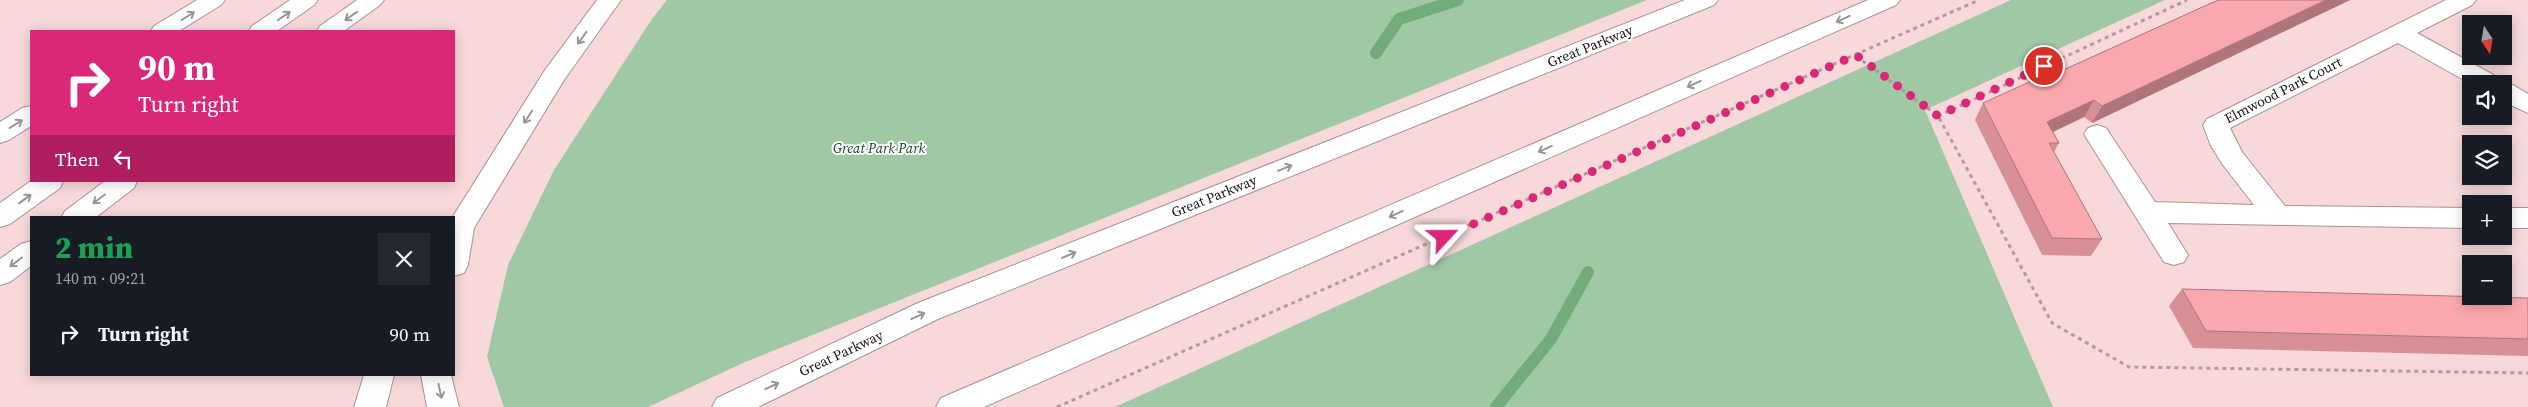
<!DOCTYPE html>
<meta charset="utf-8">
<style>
:root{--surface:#171b24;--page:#242831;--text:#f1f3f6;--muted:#9ea1a6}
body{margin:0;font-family:"Source Serif 4",serif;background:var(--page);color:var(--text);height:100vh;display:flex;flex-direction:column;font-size:19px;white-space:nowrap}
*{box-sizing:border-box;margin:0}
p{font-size:16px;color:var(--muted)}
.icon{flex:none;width:28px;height:28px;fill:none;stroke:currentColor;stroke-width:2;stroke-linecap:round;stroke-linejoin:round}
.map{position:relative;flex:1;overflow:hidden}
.drawer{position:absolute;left:30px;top:216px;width:425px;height:160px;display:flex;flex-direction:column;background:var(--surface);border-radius:0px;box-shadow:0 2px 12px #0003}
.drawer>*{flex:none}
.banner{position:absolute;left:30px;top:30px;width:425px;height:152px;border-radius:0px;box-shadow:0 2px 12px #0003;background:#db2777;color:#fff;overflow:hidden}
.needle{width:32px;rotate:168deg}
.fabs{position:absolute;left:2462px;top:15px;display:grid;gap:10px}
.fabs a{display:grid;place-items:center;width:50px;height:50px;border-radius:0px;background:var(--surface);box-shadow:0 2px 12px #0003;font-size:25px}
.pin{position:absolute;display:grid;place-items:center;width:42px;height:42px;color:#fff;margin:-21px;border:2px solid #fff;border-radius:50%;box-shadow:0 1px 5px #0007}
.me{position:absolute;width:55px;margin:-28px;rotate:66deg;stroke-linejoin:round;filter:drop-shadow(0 0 4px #0008)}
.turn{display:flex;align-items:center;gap:18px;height:105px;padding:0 25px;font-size:22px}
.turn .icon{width:65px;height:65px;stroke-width:2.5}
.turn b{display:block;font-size:35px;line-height:42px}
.then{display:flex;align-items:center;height:48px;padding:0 25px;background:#0003;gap:10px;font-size:19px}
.round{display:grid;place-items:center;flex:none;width:52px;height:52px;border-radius:0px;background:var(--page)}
.summary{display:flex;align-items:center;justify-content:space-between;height:85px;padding:0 25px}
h1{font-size:30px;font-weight:800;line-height:38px;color:#1e9e55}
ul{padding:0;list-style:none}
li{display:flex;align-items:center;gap:15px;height:65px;padding:0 25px}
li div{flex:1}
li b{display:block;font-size:19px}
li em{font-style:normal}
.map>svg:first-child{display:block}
.green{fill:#a0c8a5}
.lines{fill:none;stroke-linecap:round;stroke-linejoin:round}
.stream{stroke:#71ac7a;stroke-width:12}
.street-casing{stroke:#ac9092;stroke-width:2}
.secondary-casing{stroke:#ac9092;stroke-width:2}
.highway-casing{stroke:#ac9092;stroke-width:2}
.path{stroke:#b39b9c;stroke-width:3;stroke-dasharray:4 4;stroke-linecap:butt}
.street{fill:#fff;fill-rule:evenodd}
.secondary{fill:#fff;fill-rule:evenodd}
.highway{fill:#fff;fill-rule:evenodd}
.wall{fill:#d69096}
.shaded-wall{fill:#ae767a}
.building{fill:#f9a8ae;stroke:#ae767a}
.oneway{stroke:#999595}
.route{stroke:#db2777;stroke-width:9;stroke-dasharray:0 16.2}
.labels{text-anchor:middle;stroke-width:4;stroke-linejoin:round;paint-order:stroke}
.street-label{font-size:14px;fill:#1d1313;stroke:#fff}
.park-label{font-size:14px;font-style:italic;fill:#164220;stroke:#fff}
</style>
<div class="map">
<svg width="2528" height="407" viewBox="0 0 2528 407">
<rect width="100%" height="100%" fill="#f7d9da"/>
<g class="green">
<path d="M 667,0 L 1647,0 L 743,363 L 648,407 L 504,407 L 487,357 L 508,265 L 554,170 L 652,19 Z"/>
<path d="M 2011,0 L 2165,0 L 1925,110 L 2053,407 L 1115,407 Z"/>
</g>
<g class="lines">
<g class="stream">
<path d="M 1376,53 L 1399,19 L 1458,0"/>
<path d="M 1496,407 L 1551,339 L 1588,272"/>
</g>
<g class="street-casing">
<g id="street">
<path d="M 2446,0 L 2476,0 L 2472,5 L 2417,33 L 2499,78 L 2502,83 L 2513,85 L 2528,94 L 2528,113 L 2504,102 L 2504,84 L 2471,84 L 2398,43 L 2230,128 L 2242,152 L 2285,206 L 2471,208 L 2471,228 L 2168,223 L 2188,255 L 2184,262 L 2174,265 L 2164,262 L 2084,134 L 2088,128 L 2097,125 L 2106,128 L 2155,202 L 2254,205 L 2223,165 L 2211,146 L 2203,125 L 2207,119 Z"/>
<rect x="2504" y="208" width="24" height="20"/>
</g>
</g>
<g class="secondary-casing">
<g id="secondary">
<path d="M 1685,0 L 1718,0 L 1714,5 L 938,319 L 758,407 L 712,407 L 717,398 L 918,303 Z"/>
<path d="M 1868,0 L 1900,0 L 1896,5 L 984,407 L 936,407 L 941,398 Z"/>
</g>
</g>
<g class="highway-casing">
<g id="highway">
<path d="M 197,0 L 225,0 L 221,5 L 179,31 L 151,31 L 154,26 Z"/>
<path d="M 290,0 L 318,0 L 314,5 L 277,31 L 249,31 L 252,26 Z"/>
<path d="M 357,0 L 384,0 L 380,5 L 344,31 L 317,31 L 320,26 Z"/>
<path d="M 597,0 L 621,0 L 564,80 L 474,228 L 468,265 L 464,273 L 454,276 L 454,218 L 452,218 L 545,70 Z"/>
<path d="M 31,106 L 31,126 L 9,140 L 0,143 L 0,122 L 22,108 Z"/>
<path d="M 31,181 L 63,181 L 60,188 L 10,224 L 0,227 L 0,203 Z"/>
<path d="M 105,181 L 137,181 L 134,188 L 95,218 L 61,218 L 65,211 Z"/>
<path d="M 31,241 L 31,266 L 10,282 L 0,285 L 0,259 L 21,244 Z"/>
<path d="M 364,375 L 394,375 L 386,407 L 354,407 Z"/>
<path d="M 421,375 L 451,375 L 459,407 L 427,407 Z"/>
</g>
</g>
<g class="path">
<path d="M 1856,56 L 1938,116 L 2052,323 L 2129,367 L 2528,373"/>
<path d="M 1938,116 L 2187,0"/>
<path d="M 1057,407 L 1979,0"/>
</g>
<use href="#street" class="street"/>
<use href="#secondary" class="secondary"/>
<use href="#highway" class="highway"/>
</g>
<g class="wall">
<path d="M 2218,0 L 2350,0 L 2092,123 L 2084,117 L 2053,132 L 2059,143 L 2054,152 L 2102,239 L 2091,256 L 2042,255 L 1975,120 L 1983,103 L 2050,76 Z"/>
<path d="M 2182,289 L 2528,298 L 2528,356 L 2193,348 L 2169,306 Z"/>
</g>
<g class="shaded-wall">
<path d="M 2326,0 L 2350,0 L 2092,123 L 2102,106 Z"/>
<path d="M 2094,100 L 2084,117 L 2038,139 L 2047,122 Z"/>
</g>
<g class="building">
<path d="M 2218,0 L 2326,0 L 2102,106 L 2094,100 L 2047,122 L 2059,143 L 2049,143 L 2102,239 L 2052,238 L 1983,103 L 2047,74 L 2050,76 Z"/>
<path d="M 2182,289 L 2528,298 L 2528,339 L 2206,331 Z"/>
</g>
<defs><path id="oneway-shaft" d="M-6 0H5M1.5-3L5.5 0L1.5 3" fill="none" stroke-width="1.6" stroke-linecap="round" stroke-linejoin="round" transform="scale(1.25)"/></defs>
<g class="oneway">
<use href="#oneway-shaft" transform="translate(188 16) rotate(-32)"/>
<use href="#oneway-shaft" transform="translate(284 16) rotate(-35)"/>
<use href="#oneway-shaft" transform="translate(351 16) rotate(145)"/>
<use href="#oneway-shaft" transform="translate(1843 19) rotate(156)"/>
<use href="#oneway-shaft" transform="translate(582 38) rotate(126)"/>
<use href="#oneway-shaft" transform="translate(1694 84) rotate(156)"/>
<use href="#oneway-shaft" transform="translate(528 117) rotate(123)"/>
<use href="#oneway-shaft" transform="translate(16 124) rotate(-32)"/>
<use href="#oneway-shaft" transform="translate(1545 149) rotate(156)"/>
<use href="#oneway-shaft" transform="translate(1285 168) rotate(-22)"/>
<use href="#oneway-shaft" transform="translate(25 199) rotate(-36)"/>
<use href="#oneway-shaft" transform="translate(99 199) rotate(143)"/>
<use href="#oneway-shaft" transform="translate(1396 214) rotate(156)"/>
<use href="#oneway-shaft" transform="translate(1069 255) rotate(-22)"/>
<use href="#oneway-shaft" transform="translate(16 262) rotate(143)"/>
<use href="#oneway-shaft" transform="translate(918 316) rotate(-25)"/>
<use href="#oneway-shaft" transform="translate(772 386) rotate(-25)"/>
<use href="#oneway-shaft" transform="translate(440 391) rotate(78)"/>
</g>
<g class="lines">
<path class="route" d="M 1444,237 L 1856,55 L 1938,116 L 2044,66"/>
</g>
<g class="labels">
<g class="street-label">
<text transform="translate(1590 46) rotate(-22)" y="5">Great Parkway</text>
<text transform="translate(2283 90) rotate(-27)" y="5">Elmwood Park Court</text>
<text transform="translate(1214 196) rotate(-22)" y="5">Great Parkway</text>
<text transform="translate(841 353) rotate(-25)" y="5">Great Parkway</text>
</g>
<g class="park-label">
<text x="879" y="153">Great Park Park</text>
</g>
</g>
</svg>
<div class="fabs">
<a><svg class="needle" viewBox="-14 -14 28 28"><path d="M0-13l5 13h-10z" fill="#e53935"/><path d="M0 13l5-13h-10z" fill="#9ea1a6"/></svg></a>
<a><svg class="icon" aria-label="sound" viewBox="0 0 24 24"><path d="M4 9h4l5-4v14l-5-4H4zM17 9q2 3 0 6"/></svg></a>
<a><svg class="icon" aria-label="layers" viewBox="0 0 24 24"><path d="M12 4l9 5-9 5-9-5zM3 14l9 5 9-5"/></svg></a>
<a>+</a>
<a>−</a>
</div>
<div class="pin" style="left:2044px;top:66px;background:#d93025"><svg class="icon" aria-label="arrive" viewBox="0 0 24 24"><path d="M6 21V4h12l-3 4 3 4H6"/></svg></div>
<svg class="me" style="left:1444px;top:237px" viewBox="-20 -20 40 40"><path d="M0-17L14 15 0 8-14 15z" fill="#db2777" stroke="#fff" stroke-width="4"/></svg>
<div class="banner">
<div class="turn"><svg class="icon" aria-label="right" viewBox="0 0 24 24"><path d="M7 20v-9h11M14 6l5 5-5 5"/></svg><div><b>90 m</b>Turn right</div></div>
<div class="then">Then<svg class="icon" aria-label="left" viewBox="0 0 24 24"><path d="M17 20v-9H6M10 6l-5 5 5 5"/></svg></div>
</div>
<section class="drawer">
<div class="summary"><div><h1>2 min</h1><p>140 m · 09:21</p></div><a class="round"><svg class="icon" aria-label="close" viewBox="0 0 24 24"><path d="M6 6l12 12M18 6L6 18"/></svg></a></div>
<ul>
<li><svg class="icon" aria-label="right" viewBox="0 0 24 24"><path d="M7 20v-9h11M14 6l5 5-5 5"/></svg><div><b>Turn right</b></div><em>90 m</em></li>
</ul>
</section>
</div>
